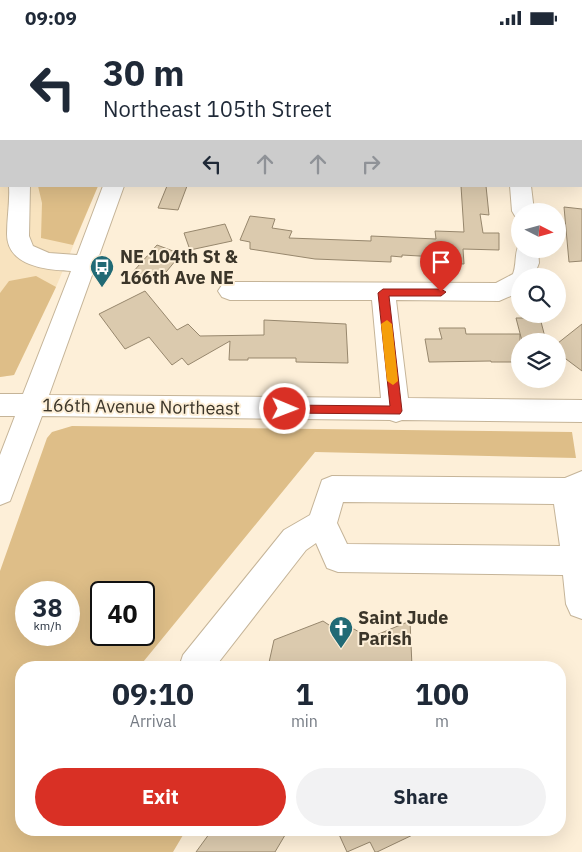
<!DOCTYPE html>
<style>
:root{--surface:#fff;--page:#f2f2f3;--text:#1f2937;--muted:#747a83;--accent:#d93025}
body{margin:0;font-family:"IBM Plex Sans",sans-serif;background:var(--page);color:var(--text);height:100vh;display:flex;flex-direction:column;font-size:19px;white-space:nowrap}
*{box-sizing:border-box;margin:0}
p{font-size:16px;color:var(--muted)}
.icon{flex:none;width:28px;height:28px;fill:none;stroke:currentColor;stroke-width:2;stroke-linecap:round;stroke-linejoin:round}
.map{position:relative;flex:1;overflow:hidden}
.details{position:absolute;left:15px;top:626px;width:551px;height:175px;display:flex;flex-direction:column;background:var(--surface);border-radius:20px;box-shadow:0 5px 20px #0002}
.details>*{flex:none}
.hud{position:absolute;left:0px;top:0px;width:582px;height:152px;box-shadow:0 5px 20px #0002;background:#fff;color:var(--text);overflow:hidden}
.needle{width:32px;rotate:96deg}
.fabs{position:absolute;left:511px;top:168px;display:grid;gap:10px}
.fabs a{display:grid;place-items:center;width:55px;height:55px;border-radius:50%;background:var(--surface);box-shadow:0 5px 20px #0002;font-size:25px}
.speed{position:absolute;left:15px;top:546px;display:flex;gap:10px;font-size:25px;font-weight:700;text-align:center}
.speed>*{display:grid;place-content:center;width:65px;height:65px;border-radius:50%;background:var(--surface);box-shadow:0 5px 20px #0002;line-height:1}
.speed small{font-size:12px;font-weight:400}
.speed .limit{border:2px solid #111;border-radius:8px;background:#fff;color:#111}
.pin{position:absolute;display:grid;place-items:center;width:42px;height:42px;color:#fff;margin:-51px -21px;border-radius:50% 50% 50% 0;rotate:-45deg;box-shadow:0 0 5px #0007}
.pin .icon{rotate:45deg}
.me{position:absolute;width:55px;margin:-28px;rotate:91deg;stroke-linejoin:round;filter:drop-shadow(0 0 4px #0008)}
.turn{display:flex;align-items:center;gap:18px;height:105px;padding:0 20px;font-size:22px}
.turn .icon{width:65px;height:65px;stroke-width:2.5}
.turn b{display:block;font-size:35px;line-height:42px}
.lanes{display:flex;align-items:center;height:48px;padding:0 20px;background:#0003;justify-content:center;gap:25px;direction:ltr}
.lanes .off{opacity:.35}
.eta{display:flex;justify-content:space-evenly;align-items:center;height:85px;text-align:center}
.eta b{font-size:30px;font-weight:700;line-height:35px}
.cta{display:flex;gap:10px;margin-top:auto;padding:10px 20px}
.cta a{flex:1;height:58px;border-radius:30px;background:var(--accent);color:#fff;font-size:20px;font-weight:700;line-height:58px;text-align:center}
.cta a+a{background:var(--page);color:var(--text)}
.status{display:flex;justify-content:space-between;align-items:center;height:35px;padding:0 25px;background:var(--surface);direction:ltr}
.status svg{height:14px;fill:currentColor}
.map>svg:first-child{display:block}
.built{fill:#f8e3bf}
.green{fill:#debe88;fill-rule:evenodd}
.building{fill:#dbcaae;stroke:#97876d}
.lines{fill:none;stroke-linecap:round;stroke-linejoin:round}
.minor-casing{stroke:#c5b498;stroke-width:2}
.minor{fill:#fff;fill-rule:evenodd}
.route{fill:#d93025;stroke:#8d1f18}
.slow{fill:#f59e0b}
.labels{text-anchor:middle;stroke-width:4;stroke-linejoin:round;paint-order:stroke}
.poi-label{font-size:18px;font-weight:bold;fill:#3b3529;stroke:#fdefd8;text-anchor:start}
.street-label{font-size:18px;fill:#3b3529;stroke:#fdefd8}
</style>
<div class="status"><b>09:09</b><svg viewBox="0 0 49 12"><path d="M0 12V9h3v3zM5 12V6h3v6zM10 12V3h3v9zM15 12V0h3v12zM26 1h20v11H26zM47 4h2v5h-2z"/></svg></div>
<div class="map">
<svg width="582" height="817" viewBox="0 0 582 817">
<rect width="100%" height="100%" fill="#fdefd8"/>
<path class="built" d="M 0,0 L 161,1 L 1,1 L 1,151 L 98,151 L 56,252 L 14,340 L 0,342 Z"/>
<g class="green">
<path d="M 0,0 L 161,0 L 1,1 L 1,76 Z"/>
<path d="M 38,151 L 98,151 L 73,210 L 41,203 L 42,168 Z"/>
<path d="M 36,241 L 56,252 L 14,340 L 0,342 L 0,258 L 9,246 Z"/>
<path d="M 72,391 L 572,397 L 576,423 L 315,417 L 139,632 L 21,632 L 21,795 L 186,795 L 173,817 L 0,817 L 0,536 L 47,403 L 52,397 ZM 26,558 L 69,558 L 69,600 L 26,600 ZM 101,558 L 144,558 L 144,600 L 101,600 Z"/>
</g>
<g class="building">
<path d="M 167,151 L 187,151 L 178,175 L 158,173 Z"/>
<path d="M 461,151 L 486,151 L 489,180 L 480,179 L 483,198 L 499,198 L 499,215 L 463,214 L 464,229 L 438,228 L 437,222 L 402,220 L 402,222 L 391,221 L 391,227 L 315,224 L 250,214 L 250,207 L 240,205 L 250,181 L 275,184 L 272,193 L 292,196 L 289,203 L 371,206 L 371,201 L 436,204 L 435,196 L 464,197 Z"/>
<path d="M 564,172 L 582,174 L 582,226 L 569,227 Z"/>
<path d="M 225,189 L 232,206 L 190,215 L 184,198 Z"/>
<path d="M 157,210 L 181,219 L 157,248 L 132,238 Z"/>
<path d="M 145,256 L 177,295 L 188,289 L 200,301 L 264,300 L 264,285 L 346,289 L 348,328 L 296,327 L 296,323 L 248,323 L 248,325 L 229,325 L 230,306 L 188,330 L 182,323 L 172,330 L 149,302 L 125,314 L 99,279 Z"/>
<path d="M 516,283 L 540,283 L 546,306 L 522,306 Z"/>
<path d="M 582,289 L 582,336 L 558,318 L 558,308 Z"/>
<path d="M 439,293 L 465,293 L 466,299 L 520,299 L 520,327 L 491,327 L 491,326 L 429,327 L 425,304 L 442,304 Z"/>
<path d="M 323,586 L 341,598 L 354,594 L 369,603 L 410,586 L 412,632 L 268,632 L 274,605 Z"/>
<path d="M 212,795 L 288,795 L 275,817 L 196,817 Z"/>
<path d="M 337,795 L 423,795 L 377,817 L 375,817 L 370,807 L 347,817 Z"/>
</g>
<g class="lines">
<g class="minor-casing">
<g id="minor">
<path d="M 161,0 L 179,0 L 179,1 L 162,1 Z"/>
<rect x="0" y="98" width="1" height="13"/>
<path d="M 9,151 L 30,151 L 29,201 L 33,211 L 49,218 L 77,220 L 103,151 L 124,151 L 49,360 L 381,363 L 372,265 L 230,265 L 222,262 L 218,256 L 222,250 L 230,247 L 496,248 L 513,239 C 517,229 514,216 520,208 L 520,214 L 538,214 L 539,228 L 534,241 L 520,241 L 520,257 L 499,266 L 396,265 L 408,363 L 582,365 L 582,387 L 402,385 L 396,387 L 390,385 L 42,381 L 10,466 L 0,470 L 0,420 L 15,381 L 0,381 L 0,359 L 23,359 L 71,236 C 46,235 7,231 7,199 C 7,183 10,167 9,151 Z"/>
<path d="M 510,151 L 531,151 L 534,176 L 520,176 L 520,182 L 515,181 L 512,176 Z"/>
<path d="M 582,436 L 582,584 L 571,580 L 566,569 L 563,540 L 338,537 L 327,533 L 316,508 L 306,515 L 215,632 L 179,632 L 183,620 L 284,495 L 310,480 L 322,445 L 332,441 L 565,443 ZM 343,467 L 554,469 L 560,511 L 347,509 L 337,488 Z"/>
</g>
</g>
<use href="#minor" class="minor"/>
</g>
<path class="route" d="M 383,254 L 441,254 L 446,257 L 441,261 L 389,261 L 402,376 L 400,379 L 281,378 L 279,374 L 281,371 L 285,370 L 390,371 L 378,258 Z"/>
<path class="slow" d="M 387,285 L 392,289 L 398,346 L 393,350 L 387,346 L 381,289 Z"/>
<defs>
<g id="bus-pin" transform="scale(1.25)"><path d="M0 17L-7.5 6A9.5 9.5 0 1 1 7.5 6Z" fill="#216a75" stroke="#fdefd8"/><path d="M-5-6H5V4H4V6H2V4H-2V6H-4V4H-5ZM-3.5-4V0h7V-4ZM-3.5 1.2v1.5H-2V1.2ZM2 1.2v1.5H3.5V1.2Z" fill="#fff"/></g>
<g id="church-pin" transform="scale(1.25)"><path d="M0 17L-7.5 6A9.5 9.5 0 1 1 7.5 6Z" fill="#216a75" stroke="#fdefd8"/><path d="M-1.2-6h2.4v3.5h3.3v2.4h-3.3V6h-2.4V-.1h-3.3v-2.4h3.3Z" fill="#fff"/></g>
</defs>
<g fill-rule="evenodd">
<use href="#bus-pin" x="102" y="232"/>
<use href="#church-pin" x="341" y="593"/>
</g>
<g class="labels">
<g class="poi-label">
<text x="120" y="228">NE 104th St &amp;<tspan x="120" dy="21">166th Ave NE</tspan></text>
<text x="358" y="589">Saint Jude<tspan x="358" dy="21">Parish</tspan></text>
</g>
<g class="street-label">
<text transform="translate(141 372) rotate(1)" y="6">166th Avenue Northeast</text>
</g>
</g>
</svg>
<div class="fabs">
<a><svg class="needle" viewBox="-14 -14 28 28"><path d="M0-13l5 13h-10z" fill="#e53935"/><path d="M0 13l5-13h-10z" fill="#747a83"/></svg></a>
<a><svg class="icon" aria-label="search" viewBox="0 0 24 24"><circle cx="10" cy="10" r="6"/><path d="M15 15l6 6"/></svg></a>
<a><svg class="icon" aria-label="layers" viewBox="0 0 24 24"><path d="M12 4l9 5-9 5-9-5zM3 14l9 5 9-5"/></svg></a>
</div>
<div class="speed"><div>38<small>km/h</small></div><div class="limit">40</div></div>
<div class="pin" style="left:441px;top:257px;background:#d93025"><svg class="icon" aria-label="arrive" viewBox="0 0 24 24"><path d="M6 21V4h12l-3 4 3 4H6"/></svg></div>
<svg class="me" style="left:285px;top:374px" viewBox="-20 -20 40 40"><circle r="17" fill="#d93025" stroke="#fff" stroke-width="3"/><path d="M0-11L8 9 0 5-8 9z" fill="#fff"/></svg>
<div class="hud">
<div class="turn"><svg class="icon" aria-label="left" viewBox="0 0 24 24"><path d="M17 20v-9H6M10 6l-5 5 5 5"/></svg><div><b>30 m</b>Northeast 105th Street</div></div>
<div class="lanes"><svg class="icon" aria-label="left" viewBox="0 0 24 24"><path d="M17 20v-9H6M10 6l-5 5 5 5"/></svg><svg class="icon off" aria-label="ahead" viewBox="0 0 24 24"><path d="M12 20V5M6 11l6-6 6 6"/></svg><svg class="icon off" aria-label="ahead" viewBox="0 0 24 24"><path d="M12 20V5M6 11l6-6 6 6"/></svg><svg class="icon off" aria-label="right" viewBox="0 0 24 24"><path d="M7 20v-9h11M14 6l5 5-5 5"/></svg></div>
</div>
<section class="details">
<div class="eta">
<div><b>09:10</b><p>Arrival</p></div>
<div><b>1</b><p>min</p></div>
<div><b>100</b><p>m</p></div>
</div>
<div class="cta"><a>Exit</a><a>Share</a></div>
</section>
</div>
